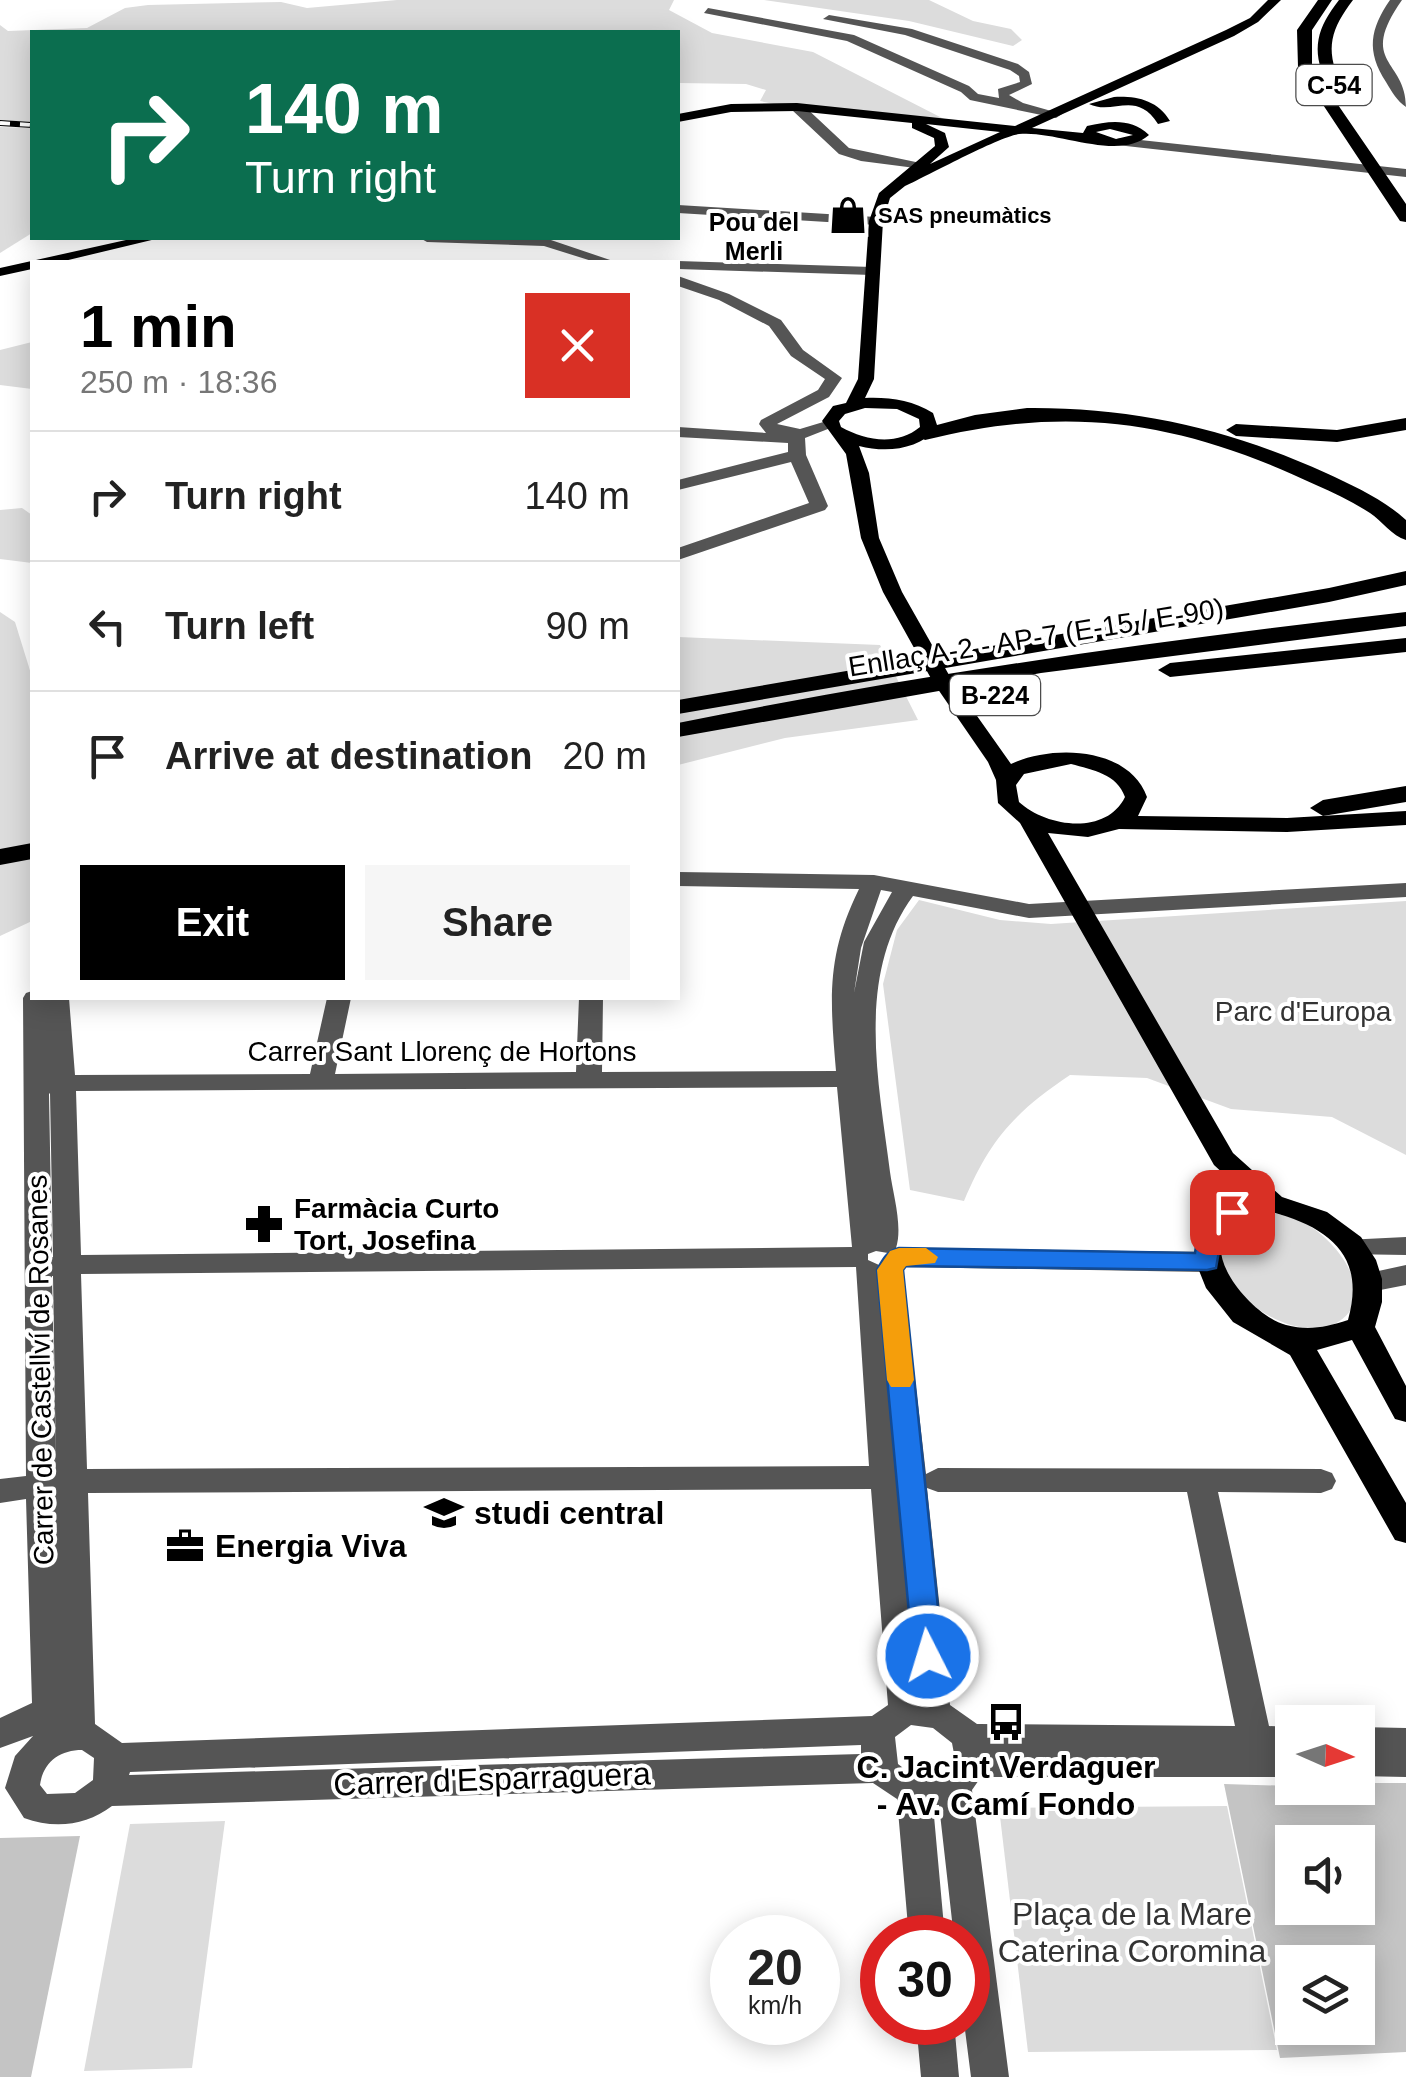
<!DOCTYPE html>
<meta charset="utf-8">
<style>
:root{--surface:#fff;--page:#f6f6f6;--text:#222;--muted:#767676;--line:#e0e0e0;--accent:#000}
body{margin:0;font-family:Helvetica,sans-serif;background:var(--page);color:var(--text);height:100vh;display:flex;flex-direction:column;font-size:38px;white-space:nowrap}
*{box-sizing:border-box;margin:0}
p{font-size:32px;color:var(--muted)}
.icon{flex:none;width:55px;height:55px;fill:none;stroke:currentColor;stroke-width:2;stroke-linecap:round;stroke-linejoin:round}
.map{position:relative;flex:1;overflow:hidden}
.details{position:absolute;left:30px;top:260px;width:650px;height:740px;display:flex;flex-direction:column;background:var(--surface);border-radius:0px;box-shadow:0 5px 25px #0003}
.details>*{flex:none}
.guide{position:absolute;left:30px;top:30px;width:650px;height:210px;border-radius:0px;box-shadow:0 5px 25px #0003;background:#0b6e4f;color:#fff;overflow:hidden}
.needle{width:65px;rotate:93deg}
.fabs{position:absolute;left:1275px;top:1705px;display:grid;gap:20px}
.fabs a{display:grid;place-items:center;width:100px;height:100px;border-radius:0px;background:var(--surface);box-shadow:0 5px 25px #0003;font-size:50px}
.speed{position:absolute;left:710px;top:1915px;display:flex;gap:20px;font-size:50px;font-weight:700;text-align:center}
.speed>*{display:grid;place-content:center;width:130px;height:130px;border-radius:50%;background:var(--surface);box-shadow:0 5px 25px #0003;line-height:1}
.speed small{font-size:25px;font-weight:400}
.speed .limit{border:15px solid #d22;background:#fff;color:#111}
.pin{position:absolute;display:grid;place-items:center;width:85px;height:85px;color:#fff;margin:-42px;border-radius:20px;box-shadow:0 5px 15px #0006}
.me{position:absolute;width:110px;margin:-55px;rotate:355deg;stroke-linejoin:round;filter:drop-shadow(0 0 8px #0008)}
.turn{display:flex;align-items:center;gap:35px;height:210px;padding:0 50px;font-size:45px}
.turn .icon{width:130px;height:130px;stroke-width:2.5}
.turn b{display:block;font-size:70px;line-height:85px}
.round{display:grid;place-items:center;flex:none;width:105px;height:105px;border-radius:0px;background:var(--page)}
.summary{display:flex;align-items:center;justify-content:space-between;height:170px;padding:0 50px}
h1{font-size:60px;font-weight:600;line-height:75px;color:var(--accent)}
.cta{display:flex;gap:20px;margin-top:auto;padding:20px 50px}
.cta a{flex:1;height:115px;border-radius:0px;background:var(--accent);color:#fff;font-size:40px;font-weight:600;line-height:115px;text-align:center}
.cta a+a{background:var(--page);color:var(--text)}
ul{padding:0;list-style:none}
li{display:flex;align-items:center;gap:30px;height:130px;padding:0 50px;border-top:2px solid var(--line)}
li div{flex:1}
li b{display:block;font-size:38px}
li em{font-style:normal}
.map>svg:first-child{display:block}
.green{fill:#dcdcdc}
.building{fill:#c4c4c4;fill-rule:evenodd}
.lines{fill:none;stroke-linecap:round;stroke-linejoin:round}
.minor{fill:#555;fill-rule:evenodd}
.major{fill:#000;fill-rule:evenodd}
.highway{fill:#000;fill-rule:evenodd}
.rail-casing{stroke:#000;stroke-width:6}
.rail{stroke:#fff;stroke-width:4;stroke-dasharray:10;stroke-linecap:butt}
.route{fill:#1a73e8;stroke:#114b97;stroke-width:2.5}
.slow{fill:#f59e0b}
.labels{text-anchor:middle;stroke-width:8;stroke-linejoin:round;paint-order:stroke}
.far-poi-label{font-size:22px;font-weight:bold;fill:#000;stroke:#fff;text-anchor:start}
.shield{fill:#fff;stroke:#4c4c4c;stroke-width:2.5}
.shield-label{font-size:25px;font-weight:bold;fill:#000}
.far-neighbourhood-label{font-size:25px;font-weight:bold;fill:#000;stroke:#fff}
.street-label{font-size:28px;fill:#000;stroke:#fff}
.park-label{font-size:28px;fill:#333;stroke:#fff}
.poi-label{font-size:28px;font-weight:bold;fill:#000;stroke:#fff;text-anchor:start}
.near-poi-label{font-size:32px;font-weight:bold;fill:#000;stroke:#fff;text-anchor:start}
.near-street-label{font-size:32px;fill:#000;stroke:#fff}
.near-park-label{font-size:32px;fill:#333;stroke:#fff}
</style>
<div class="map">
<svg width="1406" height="2077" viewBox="0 0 1406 2077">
<rect width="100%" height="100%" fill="#fff"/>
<g class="green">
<path d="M 397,0 L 674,0 L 669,10 L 712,33 L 813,52 L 944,119 L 774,104 L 760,101 L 766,90 L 746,84 L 678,83 L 678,32 L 32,32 L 32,122 L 0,120 L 0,25 L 8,31 L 87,28 L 125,8 L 148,5 L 281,2 L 307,8 Z"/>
<path d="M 764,0 L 929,0 L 973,21 L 1011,29 L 1022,40 L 1013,46 L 909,21 Z"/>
<path d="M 0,127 L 32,128 L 32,233 L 0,253 Z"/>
<path d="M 32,342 L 32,389 L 0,385 L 0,350 Z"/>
<path d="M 22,508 L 32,515 L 32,563 L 0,559 L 0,510 Z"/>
<path d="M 0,612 L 15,622 L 32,677 L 32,921 L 0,936 Z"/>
<path d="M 678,637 L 880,645 L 918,720 L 785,738 L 678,765 Z"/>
<path d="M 919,900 L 1000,920 L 1051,924 L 1406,901 L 1406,1155 L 1332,1117 L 1231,1109 L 1147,1078 L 1070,1075 C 1015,1112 990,1139 964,1201 L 910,1190 L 883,984 L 897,930 Z"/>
<path d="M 1255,1211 C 1273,1212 1290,1215 1306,1224 C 1335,1239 1381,1296 1338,1322 C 1289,1352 1188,1272 1228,1226 C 1235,1218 1246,1215 1255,1211 Z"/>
<path d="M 1227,1806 L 1277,2050 L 1028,2052 L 999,1808 Z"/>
<path d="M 225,1821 L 192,2068 L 84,2071 L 130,1824 Z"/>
</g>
<g class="building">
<path d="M 1358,1783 L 1406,1783 L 1406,2052 L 1280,2058 L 1224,1784 L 1358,1788 ZM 1292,1842 L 1358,1842 L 1358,1908 L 1292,1908 ZM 1292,1962 L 1358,1962 L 1358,2028 L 1292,2028 Z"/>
<path d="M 80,1836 L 31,2077 L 0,2077 L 0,1838 Z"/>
</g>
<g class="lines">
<g class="minor">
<path d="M 1390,0 L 1402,0 C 1357,64 1406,59 1406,107 C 1397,101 1392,92 1386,82 C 1366,51 1370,29 1390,0 Z"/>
<path d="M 708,8 L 854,35 L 969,86 L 978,94 L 999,98 L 998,89 L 1020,82 L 1019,76 L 1010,70 L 905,35 L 823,19 L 829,15 L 912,29 L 1018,64 L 1029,72 L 1032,84 L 1009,95 L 1023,103 L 1062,114 L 1056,118 L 970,100 L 961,92 L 847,41 L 704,13 Z"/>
<path d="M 792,104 L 802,104 L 849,148 L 930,165 L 923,169 L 861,161 L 839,154 L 792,110 Z"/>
<path d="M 1122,138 L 1406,169 L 1406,177 L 1117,145 L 1117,139 Z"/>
<path d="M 678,205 L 876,217 L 883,221 L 876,225 L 678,213 Z"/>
<path d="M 420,238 L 545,238 L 616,262 L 595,262 L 544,246 L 427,242 Z"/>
<path d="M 678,261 L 872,267 L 879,271 L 872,275 L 678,269 L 678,262 L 672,262 Z"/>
<path d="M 678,276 L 729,294 L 781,320 L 803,350 L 842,378 L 829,397 L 777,424 L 800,429 L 830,420 L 838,425 L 805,438 L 806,455 L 828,506 L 825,510 L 678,560 L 678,548 L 809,503 L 791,462 L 678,490 L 678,480 L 788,452 L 788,443 L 678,437 L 678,427 L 766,433 L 759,424 L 761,420 L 818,390 L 825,379 L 791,356 L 769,326 L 719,300 L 678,286 Z"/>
<path d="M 678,872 L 874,875 L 1029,904 L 1406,883 L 1406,897 L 1029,918 L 913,896 C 855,975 879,1084 890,1172 C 893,1194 903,1227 896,1248 L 1207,1252 L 1217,1255 L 1221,1262 L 1217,1269 L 1207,1272 L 902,1267 L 926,1474 L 938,1468 L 1321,1469 L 1332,1473 L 1336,1481 L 1332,1489 L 1321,1493 L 1218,1492 L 1269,1726 L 1292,1727 L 1292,1777 L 981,1777 L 972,1790 L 1009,2077 L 971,2077 L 964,2022 L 968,2022 L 968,1938 L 954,1938 L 939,1805 L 933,1805 L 945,1938 L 909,1938 L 897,1799 L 873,1783 L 112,1806 C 86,1826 54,1829 24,1818 L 5,1788 L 15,1756 L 33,1736 L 0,1748 L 0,1718 L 32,1703 L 26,1499 L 0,1503 L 0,1479 L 26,1476 L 23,998 L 26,993 L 32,991 L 32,998 L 69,998 L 75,1075 L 310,1074 L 327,998 L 351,998 L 335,1074 L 576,1072 L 579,998 L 603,998 L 602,1072 L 836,1071 C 830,999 826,956 859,889 L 678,886 ZM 881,890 L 892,892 L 864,942 L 854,993 L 861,948 ZM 837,1087 L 852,1247 L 81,1255 L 76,1091 ZM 50,1093 L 53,1257 L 52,1257 L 49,1094 ZM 876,1251 L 888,1253 L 888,1261 L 879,1265 L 868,1260 L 868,1254 ZM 856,1267 L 869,1466 L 87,1469 L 81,1274 ZM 52,1276 L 53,1276 L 56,1471 ZM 927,1488 L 938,1492 L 1187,1492 L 1235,1726 L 977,1724 L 950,1705 ZM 871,1489 L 888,1705 L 872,1716 L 122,1743 L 95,1724 L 88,1493 ZM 911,1725 L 933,1728 L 952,1743 L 955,1759 L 944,1774 L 911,1774 L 898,1764 L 895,1737 ZM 861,1745 L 861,1754 L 129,1775 L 130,1772 ZM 82,1750 L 94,1758 L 93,1780 L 75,1793 L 47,1794 L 40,1785 C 43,1762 60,1750 82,1750 Z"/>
<path d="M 1406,1237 L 1406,1255 L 1345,1254 L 1341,1247 L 1345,1240 Z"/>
<path d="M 1406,1265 L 1406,1285 L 1370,1292 L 1360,1289 L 1356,1282 L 1360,1275 Z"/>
<path d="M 1358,1727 L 1406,1728 L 1406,1777 L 1358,1776 Z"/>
<path d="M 916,2022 L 954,2022 L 959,2077 L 921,2077 Z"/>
</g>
<g class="major">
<path d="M 1268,0 L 1281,0 L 1258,22 L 1234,36 L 1032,128 L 1083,133 L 1087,126 C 1110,121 1131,118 1149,135 C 1118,162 1057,130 1019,134 C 998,137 929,175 905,186 L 890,198 L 883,221 L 874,379 L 865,398 C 889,397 912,400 933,413 L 938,428 C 917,450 887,453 859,446 L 869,473 L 879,538 L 902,592 L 953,682 L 1011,764 C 1053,744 1129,747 1147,797 L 1138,816 L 1287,818 L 1406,811 L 1406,825 L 1287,832 L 1119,829 L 1088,837 L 1048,833 L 1233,1153 L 1282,1197 L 1327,1212 L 1361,1237 L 1376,1260 L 1382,1279 L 1382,1302 L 1375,1327 L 1406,1386 L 1406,1422 L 1395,1419 L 1352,1340 L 1317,1350 L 1406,1503 L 1406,1543 L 1395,1540 L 1290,1355 L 1233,1322 L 1206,1288 L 1194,1258 L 1198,1230 L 1222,1204 L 1250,1198 L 1214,1165 L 1020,823 L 998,803 L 996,780 L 988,762 L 933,682 L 883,592 L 861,538 L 846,454 L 822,421 L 833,406 L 846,403 L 858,379 L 869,221 L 879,193 L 935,146 L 934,138 L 912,128 L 912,123 L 797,111 L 731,112 L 678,122 L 678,114 L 731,104 L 797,103 L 1015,126 L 1226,30 L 1250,18 ZM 926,124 L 1000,132 L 930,164 L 949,147 L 945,133 ZM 1110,129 L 1133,135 L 1116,139 L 1096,132 ZM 865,408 L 897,409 L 919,419 L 920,427 C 897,446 866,441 841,427 L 839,421 L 845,414 ZM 1071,764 C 1093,770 1117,774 1125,797 C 1106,836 1046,827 1019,802 L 1016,785 L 1024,774 ZM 1272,1212 C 1330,1228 1366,1256 1348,1320 C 1326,1327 1309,1331 1286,1325 C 1251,1316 1189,1244 1240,1218 C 1249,1214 1263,1214 1272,1212 Z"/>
<path d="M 1114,97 C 1137,96 1157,100 1170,121 L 1158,124 C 1136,89 1113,116 1089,104 Z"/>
<path d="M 135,238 L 160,238 L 60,262 L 32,262 L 32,269 L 0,276 L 0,268 Z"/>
</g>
<g class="highway">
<path d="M 1318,0 L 1332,0 L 1312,30 L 1312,67 L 1406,204 L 1406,222 L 1400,221 L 1298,67 L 1297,30 Z"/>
<path d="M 1339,0 L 1353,0 C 1331,29 1325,48 1340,82 L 1333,86 L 1326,82 C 1311,49 1317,28 1339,0 Z"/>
<path d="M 1027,408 C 1133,407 1230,429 1326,473 C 1354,486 1383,499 1406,520 L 1406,540 C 1392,536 1382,521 1370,513 C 1353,502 1334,493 1316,485 C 1181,421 1070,404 925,440 L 915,434 L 918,430 L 975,415 Z"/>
<path d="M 1406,418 L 1406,430 L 1337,442 L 1236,436 L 1226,430 L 1236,424 L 1337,430 Z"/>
<path d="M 1406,571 L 1406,585 L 1329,602 L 678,714 L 678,700 L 1329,588 Z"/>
<path d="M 1406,612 L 1406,626 L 1041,673 L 678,737 L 678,723 C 919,674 1162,640 1406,612 Z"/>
<path d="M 1406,638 L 1406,652 L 1170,677 L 1158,670 L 1170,663 Z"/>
<path d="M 1406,786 L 1406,802 L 1323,816 L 1310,808 L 1323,800 Z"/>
<path d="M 32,843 L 32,859 L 0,865 L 0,849 Z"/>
</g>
<g class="rail-casing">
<path id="rail" d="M 0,123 L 32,125"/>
</g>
<use href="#rail" class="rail"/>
</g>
<path class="route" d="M 1232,1203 L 1244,1212 L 1221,1240 L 1216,1268 L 1207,1270 L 906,1266 L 903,1270 L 943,1656 L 939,1665 L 928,1668 L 917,1665 L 913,1656 L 877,1270 C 883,1259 887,1251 899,1248 L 1195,1253 C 1197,1230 1210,1210 1232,1203 Z"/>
<path class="slow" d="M 899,1248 L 926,1248 L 938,1257 L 935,1263 L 906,1266 L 903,1270 L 914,1380 L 910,1387 L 891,1387 L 887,1380 L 877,1270 L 890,1251 Z"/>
<defs>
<g id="shop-bare" transform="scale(3)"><path d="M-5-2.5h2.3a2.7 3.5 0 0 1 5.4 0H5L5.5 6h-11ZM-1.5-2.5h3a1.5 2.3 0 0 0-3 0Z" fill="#000" stroke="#fff" stroke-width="2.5" paint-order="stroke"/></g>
<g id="pharmacy-bare" transform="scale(3)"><path d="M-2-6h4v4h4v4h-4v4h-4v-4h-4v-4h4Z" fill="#000" stroke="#fff" stroke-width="2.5" paint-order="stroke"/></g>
<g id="school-bare" transform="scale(3)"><path d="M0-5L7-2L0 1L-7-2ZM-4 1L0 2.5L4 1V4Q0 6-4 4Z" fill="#000" stroke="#fff" stroke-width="2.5" paint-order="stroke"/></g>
<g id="office-bare" transform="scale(3)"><path d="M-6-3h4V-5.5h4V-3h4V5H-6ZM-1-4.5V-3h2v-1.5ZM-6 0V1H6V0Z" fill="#000" stroke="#fff" stroke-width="2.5" paint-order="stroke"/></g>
<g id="bus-bare" transform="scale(3)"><path d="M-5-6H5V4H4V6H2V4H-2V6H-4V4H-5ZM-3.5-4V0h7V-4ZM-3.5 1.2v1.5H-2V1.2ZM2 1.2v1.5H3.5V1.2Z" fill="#000" stroke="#fff" stroke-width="2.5" paint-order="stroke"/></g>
</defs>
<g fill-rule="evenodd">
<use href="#shop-bare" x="848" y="215"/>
<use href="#pharmacy-bare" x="264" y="1224"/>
<use href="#school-bare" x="444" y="1513"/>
<use href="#office-bare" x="185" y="1546"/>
<use href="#bus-bare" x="1006" y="1722"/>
</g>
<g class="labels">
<g class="far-poi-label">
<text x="878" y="223">SAS pneumàtics</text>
</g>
<g class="shield">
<rect x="1296.5" y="65" width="75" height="40" rx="8"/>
<rect x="950" y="675" width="90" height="40" rx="8"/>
</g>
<g class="shield-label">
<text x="1334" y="94">C-54</text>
<text x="995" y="704">B-224</text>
</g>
<g class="far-neighbourhood-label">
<text x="754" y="231">Pou del<tspan x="754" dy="29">Merli</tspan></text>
</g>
<g class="street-label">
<text transform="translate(1036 637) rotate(-9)" y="10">Enllaç A-2 - AP-7 (E-15 / E-90)</text>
<text x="442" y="1061">Carrer Sant Llorenç de Hortons</text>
<text transform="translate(40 1370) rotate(-91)" y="10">Carrer de Castellví de Rosanes</text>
</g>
<g class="park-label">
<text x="1303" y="1021">Parc d'Europa</text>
</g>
<g class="poi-label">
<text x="294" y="1218">Farmàcia Curto<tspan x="294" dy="32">Tort, Josefina</tspan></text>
</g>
<g class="near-poi-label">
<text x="474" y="1524">studi central</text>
<text x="215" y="1557">Energia Viva</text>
<text x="1006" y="1778" text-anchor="middle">C. Jacint Verdaguer<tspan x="1006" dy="37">- Av. Camí Fondo</tspan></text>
</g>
<g class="near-street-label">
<text transform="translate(492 1779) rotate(-2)" y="11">Carrer d'Esparraguera</text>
</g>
<g class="near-park-label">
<text x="1132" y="1925">Plaça de la Mare<tspan x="1132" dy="37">Caterina Coromina</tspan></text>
</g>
</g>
</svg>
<div class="fabs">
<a><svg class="needle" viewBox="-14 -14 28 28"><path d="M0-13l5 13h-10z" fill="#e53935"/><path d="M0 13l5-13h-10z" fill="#767676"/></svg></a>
<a><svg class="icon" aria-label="sound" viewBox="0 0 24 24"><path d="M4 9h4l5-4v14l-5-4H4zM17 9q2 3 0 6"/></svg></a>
<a><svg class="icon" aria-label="layers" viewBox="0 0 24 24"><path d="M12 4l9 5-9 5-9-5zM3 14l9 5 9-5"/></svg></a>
</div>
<div class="speed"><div>20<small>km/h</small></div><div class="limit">30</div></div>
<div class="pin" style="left:1232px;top:1212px;background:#d93025"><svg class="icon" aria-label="arrive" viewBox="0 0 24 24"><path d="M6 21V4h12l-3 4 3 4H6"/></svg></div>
<svg class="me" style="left:928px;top:1656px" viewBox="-20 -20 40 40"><circle r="17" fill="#1a73e8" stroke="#fff" stroke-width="3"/><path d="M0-11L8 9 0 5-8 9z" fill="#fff"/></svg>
<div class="guide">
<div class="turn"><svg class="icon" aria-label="right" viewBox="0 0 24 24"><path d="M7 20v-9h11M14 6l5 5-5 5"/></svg><div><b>140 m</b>Turn right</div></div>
</div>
<section class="details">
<div class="summary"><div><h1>1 min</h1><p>250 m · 18:36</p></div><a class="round" style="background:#d93025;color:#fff"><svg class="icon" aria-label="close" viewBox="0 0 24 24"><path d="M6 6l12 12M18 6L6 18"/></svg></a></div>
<ul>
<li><svg class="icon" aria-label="right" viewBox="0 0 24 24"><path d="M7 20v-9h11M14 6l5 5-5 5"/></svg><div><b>Turn right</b></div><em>140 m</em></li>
<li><svg class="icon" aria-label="left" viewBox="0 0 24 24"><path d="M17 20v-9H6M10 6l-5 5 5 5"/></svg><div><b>Turn left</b></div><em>90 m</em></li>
<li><svg class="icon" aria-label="arrive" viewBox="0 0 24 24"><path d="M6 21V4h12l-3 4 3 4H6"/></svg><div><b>Arrive at destination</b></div><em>20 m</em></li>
</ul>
<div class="cta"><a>Exit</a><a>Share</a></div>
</section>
</div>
